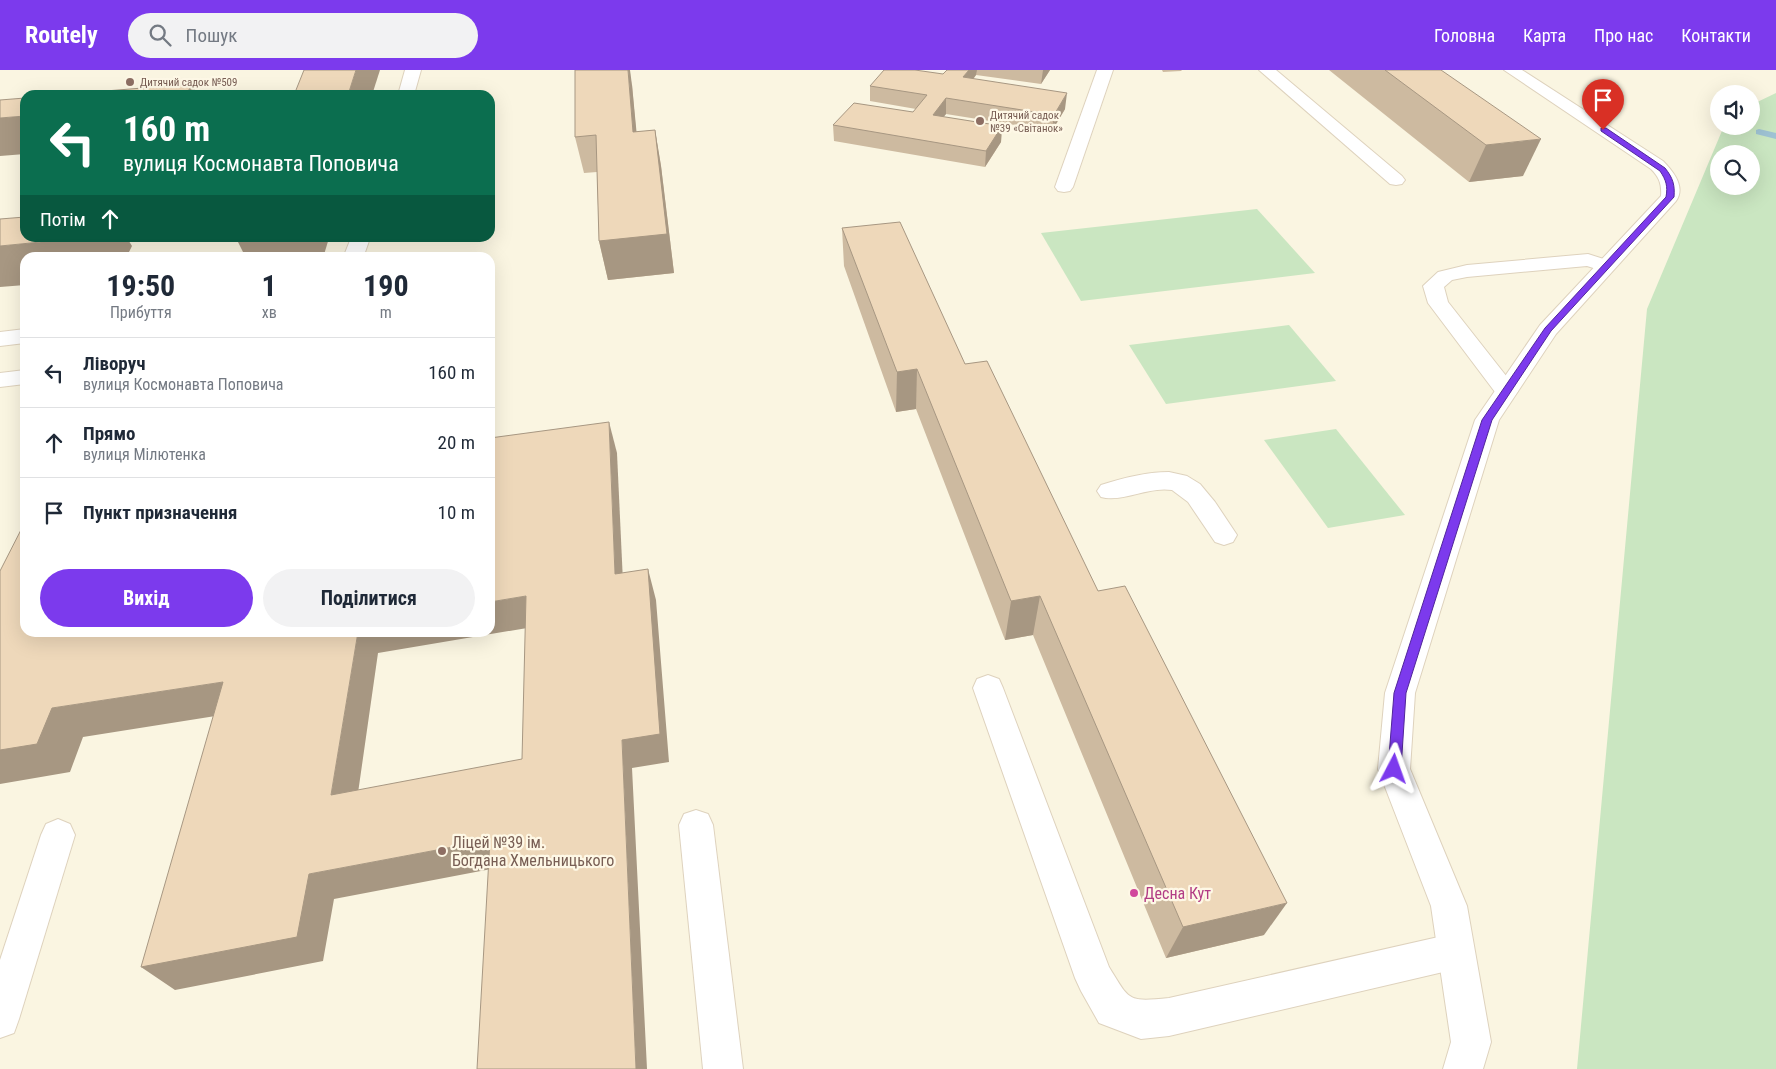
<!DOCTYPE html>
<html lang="uk">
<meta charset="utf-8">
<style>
:root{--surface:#fff;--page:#f2f2f3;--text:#1f2937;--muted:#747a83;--line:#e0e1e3;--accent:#7c3aed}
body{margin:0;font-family:"Roboto Condensed",sans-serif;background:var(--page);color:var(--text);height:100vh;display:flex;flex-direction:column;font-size:19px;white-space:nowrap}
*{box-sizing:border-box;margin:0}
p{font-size:16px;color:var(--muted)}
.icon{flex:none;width:28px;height:28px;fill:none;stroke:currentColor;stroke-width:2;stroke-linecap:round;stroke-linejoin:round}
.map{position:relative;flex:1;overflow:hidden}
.details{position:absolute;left:20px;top:182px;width:475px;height:385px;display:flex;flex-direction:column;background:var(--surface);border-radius:15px;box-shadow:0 5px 20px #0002}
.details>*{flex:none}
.banner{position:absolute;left:20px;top:20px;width:475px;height:152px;border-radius:15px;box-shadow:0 5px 20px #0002;background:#0b6e4f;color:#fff;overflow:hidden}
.tools{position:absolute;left:1710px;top:15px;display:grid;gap:10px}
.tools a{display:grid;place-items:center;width:50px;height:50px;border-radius:50%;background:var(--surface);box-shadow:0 5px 20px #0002;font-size:25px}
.pin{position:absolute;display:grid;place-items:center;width:42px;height:42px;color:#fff;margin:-51px -21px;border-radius:50% 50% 50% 0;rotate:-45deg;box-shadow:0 0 5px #0007}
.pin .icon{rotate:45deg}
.me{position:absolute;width:55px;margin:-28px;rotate:4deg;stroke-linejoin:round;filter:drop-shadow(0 0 4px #0008)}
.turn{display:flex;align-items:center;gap:18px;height:105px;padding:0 20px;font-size:22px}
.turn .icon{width:65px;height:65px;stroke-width:2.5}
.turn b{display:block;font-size:35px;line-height:42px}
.then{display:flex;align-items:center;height:48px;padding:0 20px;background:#0003;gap:10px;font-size:19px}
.eta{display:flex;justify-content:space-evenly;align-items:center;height:85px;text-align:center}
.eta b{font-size:30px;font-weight:700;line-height:35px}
.action{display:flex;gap:10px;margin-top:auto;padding:10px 20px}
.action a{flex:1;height:58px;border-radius:30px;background:var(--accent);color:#fff;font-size:20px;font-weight:700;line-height:58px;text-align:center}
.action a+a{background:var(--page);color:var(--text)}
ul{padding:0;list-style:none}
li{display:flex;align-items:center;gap:15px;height:70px;padding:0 20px;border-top:1px solid var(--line)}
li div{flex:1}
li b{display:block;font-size:19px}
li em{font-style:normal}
header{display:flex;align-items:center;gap:30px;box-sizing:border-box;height:70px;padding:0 25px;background:var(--accent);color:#fff}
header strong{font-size:24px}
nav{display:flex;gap:28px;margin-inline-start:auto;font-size:18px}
.search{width:350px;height:45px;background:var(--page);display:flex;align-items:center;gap:12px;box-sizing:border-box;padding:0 18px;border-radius:28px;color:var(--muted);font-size:19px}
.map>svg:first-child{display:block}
.green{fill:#cae6c1;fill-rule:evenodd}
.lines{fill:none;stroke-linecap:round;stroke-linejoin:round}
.stream{fill:#9ec2d3;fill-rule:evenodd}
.service-casing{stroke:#ded2bd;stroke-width:2}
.minor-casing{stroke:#ded2bd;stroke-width:2}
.service{fill:#fff;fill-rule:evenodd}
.minor{fill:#fff;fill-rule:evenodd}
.wall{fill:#cdbaa0}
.shaded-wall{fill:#a79782}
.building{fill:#eed8ba;stroke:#a79782}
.route{fill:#7c3aed;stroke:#51269a}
.education-dot{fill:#8d6e63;stroke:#fef8e6;stroke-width:2}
.hotel-dot{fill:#d1479c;stroke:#fef8e6;stroke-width:2}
.labels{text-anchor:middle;stroke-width:4.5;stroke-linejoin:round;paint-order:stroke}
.far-education-label{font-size:11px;fill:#785e54;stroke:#fef8e6;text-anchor:start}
.near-education-label{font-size:16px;fill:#785e54;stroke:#fef8e6;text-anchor:start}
.near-hotel-label{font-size:16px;fill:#b23c85;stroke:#fef8e6;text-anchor:start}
</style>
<header>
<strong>Routely</strong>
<div class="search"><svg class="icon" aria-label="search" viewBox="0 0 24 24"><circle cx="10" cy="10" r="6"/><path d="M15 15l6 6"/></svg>Пошук</div>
<nav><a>Головна</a><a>Карта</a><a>Про нас</a><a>Контакти</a></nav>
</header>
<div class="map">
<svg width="1776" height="999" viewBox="0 0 1776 999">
<rect width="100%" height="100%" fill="#faf5e1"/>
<g class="green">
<path d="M 1776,23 L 1776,999 L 1577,999 L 1647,239 L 1724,56 L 1751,56 L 1751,35 ZM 1719,84 L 1751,84 L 1751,116 L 1719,116 Z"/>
<path d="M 1257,139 L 1315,203 L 1081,231 L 1041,163 Z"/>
<path d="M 1289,255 L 1336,311 L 1166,334 L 1129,275 Z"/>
<path d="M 1336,359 L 1405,445 L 1328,458 L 1264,370 Z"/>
</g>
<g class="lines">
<path class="stream" d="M 1759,59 L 1776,63 L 1776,69 L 1756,64 L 1756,60 Z"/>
<g class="service-casing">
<g id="service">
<path d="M 405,0 L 421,0 L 414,25 L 398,25 Z"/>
<path d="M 1097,0 L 1113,0 L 1073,117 L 1070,121 L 1064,122 L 1058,121 L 1055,117 Z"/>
<path d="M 1259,0 L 1276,0 L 1402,106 L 1405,110 L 1402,114 L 1396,115 L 1390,114 Z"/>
<path d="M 351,168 L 370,168 L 363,188 L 343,188 Z"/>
<path d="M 1588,184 L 1613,192 L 1616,196 L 1613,200 L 1606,202 L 1587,196 L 1467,207 L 1452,210 L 1444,217 L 1448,232 L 1518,321 L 1514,326 L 1506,328 L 1498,326 L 1428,233 L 1423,216 L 1438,202 L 1467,195 Z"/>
<path d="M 25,259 L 25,273 L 0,276 L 0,262 Z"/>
<path d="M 25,300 L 25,314 L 0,317 L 0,303 Z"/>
<path d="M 1169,402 L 1187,406 L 1200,414 L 1215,432 L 1237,465 L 1233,472 L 1224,475 L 1215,472 L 1188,432 L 1172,420 C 1148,416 1122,433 1101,427 L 1097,421 L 1101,415 C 1123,408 1146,402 1169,402 Z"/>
<path d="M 988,605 L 999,609 L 1003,618 L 1109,897 C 1130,931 1127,932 1169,928 L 1456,863 L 1469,868 L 1474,881 L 1469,894 L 1456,899 L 1169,966 L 1141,969 L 1099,953 L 1081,921 L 1075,908 L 973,618 L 977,609 Z"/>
<path d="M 696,740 L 708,744 L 713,755 L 743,999 L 703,999 L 679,755 L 684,744 Z"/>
<path d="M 58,749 L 70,754 L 75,765 L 19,949 L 14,963 L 0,968 L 0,890 L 41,765 L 46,754 Z"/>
</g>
</g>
<g class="minor-casing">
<path id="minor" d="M 1504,0 L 1522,0 L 1663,91 C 1673,101 1686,117 1676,131 L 1556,264 L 1499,350 L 1415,623 L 1410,699 L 1467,836 L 1491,972 L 1483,999 L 1443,999 L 1451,972 L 1431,836 L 1378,699 L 1385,623 L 1475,350 L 1540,255 L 1661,126 C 1662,114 1659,107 1651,99 Z"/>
</g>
<use href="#service" class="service"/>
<use href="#minor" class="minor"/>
</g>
<g class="wall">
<path d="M 944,0 L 1050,0 L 1041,14 L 976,5 L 973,9 L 1065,39 L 1052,61 L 946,44 L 943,47 L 1002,56 L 1001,72 L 985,97 L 834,71 L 833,55 L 913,42 L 916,39 L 870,31 L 870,16 L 943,4 L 947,0 Z"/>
<path d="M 1162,0 L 1182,0 L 1181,1 L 1163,2 Z"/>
<path d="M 1329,0 L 1441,0 L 1523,106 L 1469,112 Z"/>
<path d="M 632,15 L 636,62 L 655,60 L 661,96 L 674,203 L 608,210 L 599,171 L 597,102 L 584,103 L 575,67 Z"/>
<path d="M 842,158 L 965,294 L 1264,865 L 1166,888 L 1033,565 L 1005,570 L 916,339 L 896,342 L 844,196 Z"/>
</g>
<g class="shaded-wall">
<path d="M 356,0 L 380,0 L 372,25 L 348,25 Z"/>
<path d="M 628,0 L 630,0 L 632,15 L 640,98 L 633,62 Z"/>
<path d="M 969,0 L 977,0 L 976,5 L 963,23 L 963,7 Z"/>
<path d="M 1043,0 L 1050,0 L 1041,14 Z"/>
<path d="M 192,14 L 198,25 L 186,25 Z"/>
<path d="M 1067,23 L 1065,39 L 1052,61 L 1054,45 Z"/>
<path d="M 946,28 L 946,44 L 932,61 L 933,45 Z"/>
<path d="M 25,46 L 25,84 L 0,86 L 0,48 Z"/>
<path d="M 1002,56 L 1001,72 L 985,97 L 986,81 Z"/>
<path d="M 655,60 L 661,96 L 674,203 L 608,210 L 599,171 Z"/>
<path d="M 1541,69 L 1523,106 L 1469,112 L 1486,75 Z"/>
<path d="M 82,168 L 127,168 L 132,176 L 126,188 L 25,188 L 25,215 L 0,217 L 0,176 Z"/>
<path d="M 236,168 L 329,168 L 323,188 L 246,188 Z"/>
<path d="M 917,299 L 916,339 L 896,342 L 897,302 Z"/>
<path d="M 609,352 L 617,383 L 624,534 L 615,504 Z"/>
<path d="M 648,499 L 656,530 L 669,692 L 632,698 L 647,999 L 636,999 L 622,670 Z"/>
<path d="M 526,526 L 539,556 L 378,583 L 354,751 L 331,725 L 358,562 L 490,562 L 490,532 Z"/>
<path d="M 1040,526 L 1033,565 L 1005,570 L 1011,531 Z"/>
<path d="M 223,612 L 247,641 L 83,667 L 70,702 L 0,714 L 0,680 L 52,638 Z"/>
<path d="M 490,770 L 507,796 L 334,829 L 323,891 L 175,920 L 141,897 L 309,804 Z"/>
<path d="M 1287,833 L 1264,865 L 1166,888 L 1183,857 Z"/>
</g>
<g class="building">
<path d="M 304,0 L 356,0 L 348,25 L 294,25 Z"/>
<path d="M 575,0 L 628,0 L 633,62 L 655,60 L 667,164 L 599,171 L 596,65 L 575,67 Z"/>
<path d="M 884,0 L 915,0 L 943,4 L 947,0 L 969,0 L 963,7 L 1067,23 L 1054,45 L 946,28 L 933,45 L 1002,56 L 986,81 L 833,55 L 854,33 L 913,42 L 927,25 L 870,16 Z"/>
<path d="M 1385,0 L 1441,0 L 1541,69 L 1486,75 Z"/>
<path d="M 192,14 L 186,25 L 56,25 Z"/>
<path d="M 25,28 L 25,46 L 0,48 L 0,30 Z"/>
<path d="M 25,147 L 25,168 L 82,168 L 0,176 L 0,149 Z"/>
<path d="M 900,152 L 965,294 L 987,291 L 1098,521 L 1125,516 L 1287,833 L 1183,857 L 1040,526 L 1011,531 L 917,299 L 897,302 L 842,158 Z"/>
<path d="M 609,352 L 615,504 L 648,499 L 660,664 L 622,670 L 636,999 L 477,999 L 490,770 L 309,804 L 297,867 L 141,897 L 223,612 L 52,638 L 37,674 L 0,680 L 0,501 L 25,452 L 25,562 L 358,562 L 331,725 L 522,689 L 526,526 L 490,532 L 490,368 Z"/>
</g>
<path class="route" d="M 1601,58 L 1606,58 L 1665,98 C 1673,108 1675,115 1674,127 L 1551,261 L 1492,350 L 1406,623 L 1401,699 L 1399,703 L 1394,705 L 1390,703 L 1388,699 L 1394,623 L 1482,350 L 1545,258 L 1666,127 C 1668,116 1666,110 1660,101 L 1601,61 Z"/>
<g class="education-dot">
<circle cx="130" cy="12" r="5"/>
<circle cx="980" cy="51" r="5"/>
<circle cx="442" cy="781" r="5"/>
</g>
<circle class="hotel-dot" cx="1134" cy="823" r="5"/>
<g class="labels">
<g class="far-education-label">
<text x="140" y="16">Дитячий садок №509</text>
<text x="990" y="49">Дитячий садок<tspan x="990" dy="13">№39 «Світанок»</tspan></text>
</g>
<g class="near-education-label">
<text x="452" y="778">Ліцей №39 ім.<tspan x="452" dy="18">Богдана Хмельницького</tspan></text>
</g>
<g class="near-hotel-label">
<text x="1144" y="829">Десна Кут</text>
</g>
</g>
</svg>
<div class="tools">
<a><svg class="icon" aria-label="sound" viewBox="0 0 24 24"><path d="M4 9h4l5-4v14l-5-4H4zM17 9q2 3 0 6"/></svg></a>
<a><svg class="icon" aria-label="search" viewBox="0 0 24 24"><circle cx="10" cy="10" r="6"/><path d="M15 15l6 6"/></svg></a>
</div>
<div class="pin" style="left:1603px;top:60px;background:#d93025"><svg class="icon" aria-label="arrive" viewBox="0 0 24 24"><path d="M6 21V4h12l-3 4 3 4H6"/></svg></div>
<svg class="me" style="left:1394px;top:699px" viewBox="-20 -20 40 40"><path d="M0-17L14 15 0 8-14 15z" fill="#7c3aed" stroke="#fff" stroke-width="4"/></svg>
<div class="banner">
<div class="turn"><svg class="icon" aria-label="left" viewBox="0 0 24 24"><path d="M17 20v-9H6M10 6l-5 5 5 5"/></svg><div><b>160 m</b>вулиця Космонавта Поповича</div></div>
<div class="then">Потім<svg class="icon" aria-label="ahead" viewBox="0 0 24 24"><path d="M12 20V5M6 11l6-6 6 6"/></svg></div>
</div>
<section class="details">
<div class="eta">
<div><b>19:50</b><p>Прибуття</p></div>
<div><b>1</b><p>хв</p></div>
<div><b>190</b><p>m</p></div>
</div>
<ul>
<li><svg class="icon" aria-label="left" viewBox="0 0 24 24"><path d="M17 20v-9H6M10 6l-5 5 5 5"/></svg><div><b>Ліворуч</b><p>вулиця Космонавта Поповича</p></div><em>160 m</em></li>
<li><svg class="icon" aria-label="ahead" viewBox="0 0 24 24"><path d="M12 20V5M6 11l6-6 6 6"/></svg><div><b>Прямо</b><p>вулиця Мілютенка</p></div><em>20 m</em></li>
<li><svg class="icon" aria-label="arrive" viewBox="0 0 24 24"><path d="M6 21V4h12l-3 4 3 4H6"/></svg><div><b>Пункт призначення</b></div><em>10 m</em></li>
</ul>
<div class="action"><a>Вихід</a><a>Поділитися</a></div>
</section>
</div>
